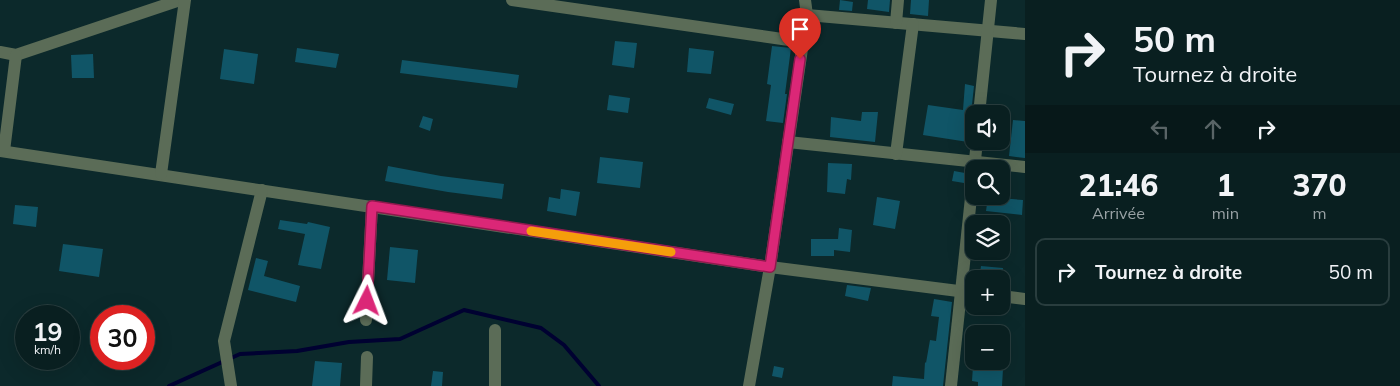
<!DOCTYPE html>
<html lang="fr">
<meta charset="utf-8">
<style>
:root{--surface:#091f20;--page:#122729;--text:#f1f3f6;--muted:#99a2a5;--line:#293d3e}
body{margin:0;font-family:Mulish,sans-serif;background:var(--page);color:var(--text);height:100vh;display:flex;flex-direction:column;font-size:19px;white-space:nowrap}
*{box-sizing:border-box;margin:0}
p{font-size:16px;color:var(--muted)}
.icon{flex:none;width:28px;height:28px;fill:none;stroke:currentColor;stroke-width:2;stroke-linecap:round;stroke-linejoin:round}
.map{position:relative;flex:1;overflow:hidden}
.side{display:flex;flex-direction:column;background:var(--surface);width:375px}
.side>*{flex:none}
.guide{background:#091f20;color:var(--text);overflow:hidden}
.fabs{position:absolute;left:965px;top:105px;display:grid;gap:10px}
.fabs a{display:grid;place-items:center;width:45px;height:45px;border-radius:10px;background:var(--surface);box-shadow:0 5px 20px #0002,0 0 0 1px var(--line);font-size:25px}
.speed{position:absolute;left:15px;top:305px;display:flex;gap:10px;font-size:25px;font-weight:700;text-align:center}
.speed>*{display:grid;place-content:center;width:65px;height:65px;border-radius:50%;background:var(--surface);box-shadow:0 5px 20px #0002,0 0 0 1px var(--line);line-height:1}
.speed small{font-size:12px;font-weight:400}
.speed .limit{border:8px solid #d22;background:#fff;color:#111}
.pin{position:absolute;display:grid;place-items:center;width:42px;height:42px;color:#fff;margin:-51px -21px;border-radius:50% 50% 50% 0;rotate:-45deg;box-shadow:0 0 5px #0007}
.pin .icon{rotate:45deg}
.me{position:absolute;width:55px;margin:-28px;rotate:3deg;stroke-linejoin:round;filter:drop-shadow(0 0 4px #0008)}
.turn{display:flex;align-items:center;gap:18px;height:105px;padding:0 25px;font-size:22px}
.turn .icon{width:65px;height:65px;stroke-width:2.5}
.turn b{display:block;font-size:35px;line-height:42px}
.lanes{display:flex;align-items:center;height:48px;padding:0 25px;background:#0003;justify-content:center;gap:25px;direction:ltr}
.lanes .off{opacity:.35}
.eta{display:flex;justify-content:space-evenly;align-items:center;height:85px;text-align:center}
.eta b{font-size:30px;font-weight:800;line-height:35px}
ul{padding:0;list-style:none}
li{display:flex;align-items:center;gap:15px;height:68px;margin:0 10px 8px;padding:0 15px;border:2px solid var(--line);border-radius:10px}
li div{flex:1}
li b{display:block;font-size:19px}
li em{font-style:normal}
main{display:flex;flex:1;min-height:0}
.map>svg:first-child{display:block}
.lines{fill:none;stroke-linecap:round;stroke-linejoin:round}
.stream{stroke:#000131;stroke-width:4}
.building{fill:#105567}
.minor{stroke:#5b6c57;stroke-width:12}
.route-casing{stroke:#8e194d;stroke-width:12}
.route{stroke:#db2777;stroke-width:9}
.slow{stroke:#f59e0b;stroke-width:9}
</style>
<main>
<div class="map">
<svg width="1025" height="386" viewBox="0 0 1025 386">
<rect width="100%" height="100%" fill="#0c292b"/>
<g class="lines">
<path class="stream" d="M 169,386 L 240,354 L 297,351 L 349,342 L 400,339 L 464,310 L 541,328 L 564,345 L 599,386"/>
</g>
<g class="building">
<path d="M 840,0 L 853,2 L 852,11 L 839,10 Z"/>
<path d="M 868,0 L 890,0 L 889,12 L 867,9 Z"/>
<path d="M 911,0 L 929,0 L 928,16 L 910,14 Z"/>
<path d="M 615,41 L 637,43 L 634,68 L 612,65 Z"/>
<path d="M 772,46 L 791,48 L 785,94 L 787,94 L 783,123 L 766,121 L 771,85 L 767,84 Z"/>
<path d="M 297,48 L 339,54 L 336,68 L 295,62 Z"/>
<path d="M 689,48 L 714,51 L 711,74 L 687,72 Z"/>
<path d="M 224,49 L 258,54 L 254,84 L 220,79 Z"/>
<path d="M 93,54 L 94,78 L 72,78 L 71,55 Z"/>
<path d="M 402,60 L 519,75 L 517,88 L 400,73 Z"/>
<path d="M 965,84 L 974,86 L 968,142 L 923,135 L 928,105 L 963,110 Z"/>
<path d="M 609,95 L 630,98 L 628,113 L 607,110 Z"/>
<path d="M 709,98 L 734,104 L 731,115 L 706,108 Z"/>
<path d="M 862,112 L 878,112 L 875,142 L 830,137 L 831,117 L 861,121 Z"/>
<path d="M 423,116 L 433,119 L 430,131 L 419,127 Z"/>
<path d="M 1013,120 L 1025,121 L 1025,158 L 1009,156 Z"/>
<path d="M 600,157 L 643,162 L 640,188 L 597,183 Z"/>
<path d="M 828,163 L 852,164 L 851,180 L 847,179 L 845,194 L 827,192 Z"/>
<path d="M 388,166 L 441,176 L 504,184 L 502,199 L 448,192 L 385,181 Z"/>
<path d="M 954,171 L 965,173 L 964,183 L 952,181 Z"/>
<path d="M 561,189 L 580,192 L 576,216 L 547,211 L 549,197 L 560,199 Z"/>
<path d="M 877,197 L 900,201 L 895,229 L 873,225 Z"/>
<path d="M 988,197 L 1023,200 L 1022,215 L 986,211 Z"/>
<path d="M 15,205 L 38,207 L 36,227 L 13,224 Z"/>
<path d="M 280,220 L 307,224 L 308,222 L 330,227 L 321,269 L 298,265 L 305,234 L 278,229 Z"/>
<path d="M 839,228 L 852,230 L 850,252 L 834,250 L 834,256 L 811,256 L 811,239 L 838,239 Z"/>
<path d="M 63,244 L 103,249 L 99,277 L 59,271 Z"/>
<path d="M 390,247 L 418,250 L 415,283 L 387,280 Z"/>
<path d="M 256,258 L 268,261 L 264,276 L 300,286 L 296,302 L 248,290 Z"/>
<path d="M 981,266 L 1003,268 L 1002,279 L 979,279 Z"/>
<path d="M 847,285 L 871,288 L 868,301 L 845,296 Z"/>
<path d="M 934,299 L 952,302 L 943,386 L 892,386 L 893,376 L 924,379 L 925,362 L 926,363 L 930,340 L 936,341 L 939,317 L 931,316 Z"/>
<path d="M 315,361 L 342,363 L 340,386 L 312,386 Z"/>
<path d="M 774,366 L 784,368 L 782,378 L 772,376 Z"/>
<path d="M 973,366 L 1003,369 L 1002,386 L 978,386 L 978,382 L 972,381 Z"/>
<path d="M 433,371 L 443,372 L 442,386 L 431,386 Z"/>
</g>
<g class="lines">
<g class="minor">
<path d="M 512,0 L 803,42"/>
<path d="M 807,15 L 1025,34"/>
<path d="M 896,23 L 898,0"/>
<path d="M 0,52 L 16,55 L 180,0"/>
<path d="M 979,114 L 991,0"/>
<path d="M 788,142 L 1025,167"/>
<path d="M 0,151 L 770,267 L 974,293"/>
<path d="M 4,151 L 16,55"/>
<path d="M 896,154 L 913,24"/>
<path d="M 161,174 L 185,0"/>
<path d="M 1001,296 L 1025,299"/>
<path d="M 366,320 L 372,206"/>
<path d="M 231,386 L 224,341 L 262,190"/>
<path d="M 366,386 L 367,357"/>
<path d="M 495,386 L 495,330"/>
<path d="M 749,386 L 770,267 L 807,15 L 805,0"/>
<path d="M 951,386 L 977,141"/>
</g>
</g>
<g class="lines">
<g class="route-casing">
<path id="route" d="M 367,301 L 372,206 L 770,267 L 800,59"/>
</g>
<use href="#route" class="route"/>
<path class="slow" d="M 531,231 L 671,252"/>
</g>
</svg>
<div class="fabs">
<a><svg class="icon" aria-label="sound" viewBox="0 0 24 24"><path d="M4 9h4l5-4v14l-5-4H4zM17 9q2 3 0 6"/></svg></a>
<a><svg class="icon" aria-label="search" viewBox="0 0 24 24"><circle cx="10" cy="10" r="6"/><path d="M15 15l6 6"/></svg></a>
<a><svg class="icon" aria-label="layers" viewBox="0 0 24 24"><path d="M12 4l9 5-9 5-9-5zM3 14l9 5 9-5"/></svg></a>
<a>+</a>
<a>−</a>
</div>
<div class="speed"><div>19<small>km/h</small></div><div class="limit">30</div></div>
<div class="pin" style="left:800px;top:59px;background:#d93025"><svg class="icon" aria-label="arrive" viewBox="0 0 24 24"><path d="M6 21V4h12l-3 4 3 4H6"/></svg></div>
<svg class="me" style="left:367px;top:301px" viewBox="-20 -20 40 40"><path d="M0-17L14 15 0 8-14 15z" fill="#db2777" stroke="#fff" stroke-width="4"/></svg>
</div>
<section class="side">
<div class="guide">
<div class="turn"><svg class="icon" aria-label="right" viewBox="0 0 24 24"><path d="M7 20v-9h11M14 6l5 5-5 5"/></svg><div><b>50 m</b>Tournez à droite</div></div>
<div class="lanes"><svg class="icon off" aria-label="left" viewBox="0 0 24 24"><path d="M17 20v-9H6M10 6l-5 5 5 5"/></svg><svg class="icon off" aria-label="ahead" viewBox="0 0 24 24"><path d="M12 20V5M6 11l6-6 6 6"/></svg><svg class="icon" aria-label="right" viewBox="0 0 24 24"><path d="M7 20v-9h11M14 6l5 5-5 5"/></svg></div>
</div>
<div class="eta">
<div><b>21:46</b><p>Arrivée</p></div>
<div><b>1</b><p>min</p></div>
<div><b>370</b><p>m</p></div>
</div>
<ul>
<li><svg class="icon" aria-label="right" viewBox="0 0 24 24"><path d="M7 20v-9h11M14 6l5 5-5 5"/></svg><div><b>Tournez à droite</b></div><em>50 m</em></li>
</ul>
</section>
</main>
